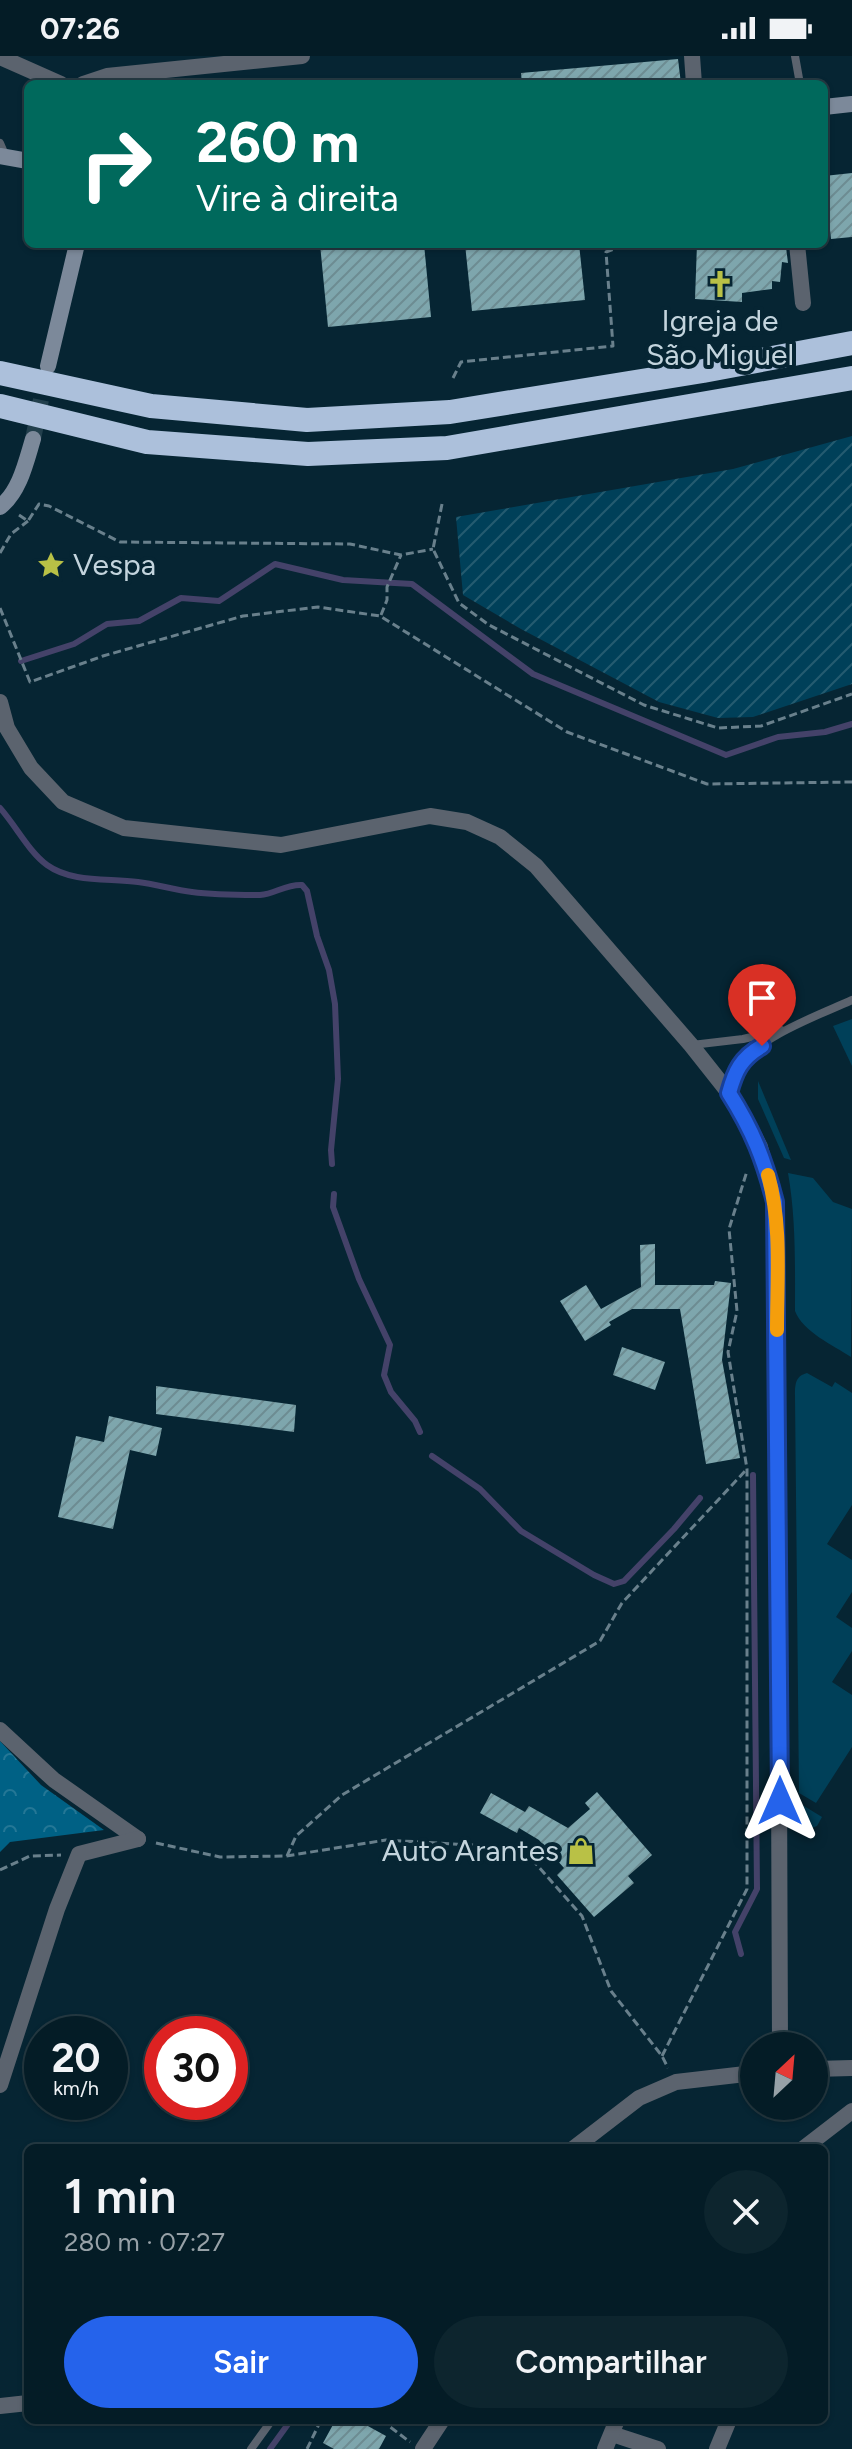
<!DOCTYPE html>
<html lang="pt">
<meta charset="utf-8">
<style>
:root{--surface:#041c26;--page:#0d252e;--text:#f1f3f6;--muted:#97a1a7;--line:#253a43;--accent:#2563eb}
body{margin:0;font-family:Figtree,sans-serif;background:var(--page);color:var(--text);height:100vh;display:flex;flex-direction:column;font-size:30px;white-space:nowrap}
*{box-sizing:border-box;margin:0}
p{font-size:26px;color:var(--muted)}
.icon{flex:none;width:44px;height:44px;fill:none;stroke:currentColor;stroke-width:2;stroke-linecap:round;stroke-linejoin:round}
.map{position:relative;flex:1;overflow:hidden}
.details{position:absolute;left:24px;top:2088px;width:804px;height:280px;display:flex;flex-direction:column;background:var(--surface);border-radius:12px;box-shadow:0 2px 6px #0004,0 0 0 2px var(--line)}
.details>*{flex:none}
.top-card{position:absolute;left:24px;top:24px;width:804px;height:168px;border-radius:12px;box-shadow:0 2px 6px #0004,0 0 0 2px var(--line);background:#00695c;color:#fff;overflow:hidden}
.needle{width:52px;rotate:26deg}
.controls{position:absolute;left:740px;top:1976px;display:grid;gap:16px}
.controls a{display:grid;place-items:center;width:88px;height:88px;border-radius:50%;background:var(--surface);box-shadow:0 2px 6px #0004,0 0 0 2px var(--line);font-size:40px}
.speed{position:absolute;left:24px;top:1960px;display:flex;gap:16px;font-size:40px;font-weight:700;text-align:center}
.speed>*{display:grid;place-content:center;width:104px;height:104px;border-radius:50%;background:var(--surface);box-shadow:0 2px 6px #0004,0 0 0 2px var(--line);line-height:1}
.speed small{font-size:20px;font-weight:400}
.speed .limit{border:12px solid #d22;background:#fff;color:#111}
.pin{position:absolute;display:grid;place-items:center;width:68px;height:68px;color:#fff;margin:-82px -34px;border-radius:50% 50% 50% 0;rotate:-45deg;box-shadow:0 0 8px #0007}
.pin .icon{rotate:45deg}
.me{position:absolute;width:88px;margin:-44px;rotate:0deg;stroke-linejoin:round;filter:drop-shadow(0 0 6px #0008)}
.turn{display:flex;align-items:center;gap:28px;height:168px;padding:0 40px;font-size:36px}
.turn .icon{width:104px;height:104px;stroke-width:2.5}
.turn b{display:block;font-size:56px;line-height:68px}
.round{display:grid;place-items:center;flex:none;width:84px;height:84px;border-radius:42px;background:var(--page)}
.overview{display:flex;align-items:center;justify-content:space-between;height:136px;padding:0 40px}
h1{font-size:48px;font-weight:600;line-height:60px}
.action{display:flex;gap:16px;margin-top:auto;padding:16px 40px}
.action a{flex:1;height:92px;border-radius:48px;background:var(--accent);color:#fff;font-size:32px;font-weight:600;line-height:92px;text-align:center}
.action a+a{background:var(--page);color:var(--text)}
.status{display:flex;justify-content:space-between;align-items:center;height:56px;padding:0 40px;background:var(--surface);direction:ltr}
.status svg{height:22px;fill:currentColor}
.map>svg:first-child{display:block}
.grass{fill:#004059}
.forest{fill:url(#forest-crowns)}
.garden{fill:url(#garden-furrows)}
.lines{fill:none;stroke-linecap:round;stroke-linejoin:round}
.stream{stroke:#444269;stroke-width:6}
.building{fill:url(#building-hatch)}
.secondary-tunnel{stroke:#223f4c;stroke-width:16;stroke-dasharray:16 8;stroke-linecap:butt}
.path{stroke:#69808c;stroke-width:3;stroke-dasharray:8 4;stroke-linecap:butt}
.lane{stroke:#5b636e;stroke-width:8}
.street{stroke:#5b636e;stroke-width:16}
.secondary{stroke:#7c899a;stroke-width:16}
.highway{stroke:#acc0db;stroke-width:24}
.route-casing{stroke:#184099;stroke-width:20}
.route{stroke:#2563eb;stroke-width:14}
.slow{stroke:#f59e0b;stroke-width:14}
.labels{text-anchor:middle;stroke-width:8;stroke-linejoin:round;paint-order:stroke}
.poi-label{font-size:30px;fill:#c3d4dd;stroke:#062533}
</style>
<div class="status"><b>07:26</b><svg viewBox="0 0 49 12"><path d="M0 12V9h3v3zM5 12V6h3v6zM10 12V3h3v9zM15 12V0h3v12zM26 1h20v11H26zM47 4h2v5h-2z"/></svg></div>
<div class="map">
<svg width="852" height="2393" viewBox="0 0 852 2393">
<defs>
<pattern id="forest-crowns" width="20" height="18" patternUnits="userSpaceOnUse" patternTransform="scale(2)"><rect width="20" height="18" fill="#006185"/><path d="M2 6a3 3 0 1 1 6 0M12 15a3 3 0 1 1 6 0" fill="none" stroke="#247796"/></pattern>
<pattern id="garden-furrows" width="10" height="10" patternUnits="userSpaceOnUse" patternTransform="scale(2)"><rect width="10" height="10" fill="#004059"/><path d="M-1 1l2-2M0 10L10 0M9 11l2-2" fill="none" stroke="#245b70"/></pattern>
<pattern id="building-hatch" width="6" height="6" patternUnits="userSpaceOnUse" patternTransform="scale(2)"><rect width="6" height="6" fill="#7ea6ad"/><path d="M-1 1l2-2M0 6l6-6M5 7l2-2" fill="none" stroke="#6d8c92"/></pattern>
</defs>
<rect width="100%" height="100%" fill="#062533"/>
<g class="grass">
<path d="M 852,963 L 852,1010 L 833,970 Z"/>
<path d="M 758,1025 L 791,1104 L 784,1102 L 758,1043 Z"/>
<path d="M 788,1117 L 813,1122 L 833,1146 L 852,1153 L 851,1301 C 833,1289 803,1276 795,1255 C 795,1209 796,1162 788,1117 Z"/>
<path d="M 807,1317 L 832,1331 L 835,1326 L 852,1337 L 852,1449 L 827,1488 L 852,1504 L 852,1536 L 836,1561 L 852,1572 L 852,1595 L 832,1626 L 852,1639 L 852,1691 L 816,1747 L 799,1737 L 795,1340 C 795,1329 795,1320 807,1317 Z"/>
<path d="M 791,1742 L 822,1761 L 817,1770 L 805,1775 L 794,1769 Z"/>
</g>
<path class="forest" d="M 0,1685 L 41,1729 L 104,1774 L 10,1786 L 0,1796 Z"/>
<path class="garden" d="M 852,380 L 852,628 L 753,661 L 718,662 L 659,646 L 521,573 L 463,539 L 456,461 L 733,413 Z"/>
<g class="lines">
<g class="stream">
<path d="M 21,605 L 74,588 L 107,568 L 139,565 L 181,542 L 219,545 L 275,508 L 343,524 L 412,528 L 533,618 L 726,699 L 778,681 L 825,676 L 852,668"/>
<path d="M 0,752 C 16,770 29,796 47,809 C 72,827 108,822 138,826 C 156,828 174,834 192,836 C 215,839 238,839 260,839 C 275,838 286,828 302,829 L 307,835 L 317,880 L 329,914 L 335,948 L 338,1023 L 331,1094 L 332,1108"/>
<path d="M 334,1138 L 333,1151 L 359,1223 L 390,1289 L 384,1319 L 391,1336 L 415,1365 L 420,1376"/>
<path d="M 432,1400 L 480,1433 L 521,1475 L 594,1519 L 614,1528 L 624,1525 L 674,1473 L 700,1442"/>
<path d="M 741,1898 L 735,1876 L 757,1833 L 753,1419"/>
<path d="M 270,2393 L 291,2364"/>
</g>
</g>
<g class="building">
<path d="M 678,3 L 681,28 L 522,28 L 521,17 Z"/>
<path d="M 852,117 L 852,181 L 831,183 L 824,120 Z"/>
<path d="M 320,188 L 424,188 L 431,261 L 328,271 Z"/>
<path d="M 465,188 L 579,188 L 585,244 L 472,255 Z"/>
<path d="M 697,188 L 782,188 L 782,191 L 786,191 L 788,207 L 782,206 L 780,226 L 772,225 L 772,233 L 742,237 L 742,246 L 695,243 Z"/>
<path d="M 655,1188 L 655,1229 L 714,1229 L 715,1225 L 731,1227 L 722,1304 L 740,1402 L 706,1408 L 680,1253 L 632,1253 L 609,1266 L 611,1269 L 585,1285 L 560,1245 L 586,1229 L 601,1253 L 641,1231 L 640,1189 Z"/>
<path d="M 622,1291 L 665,1306 L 655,1334 L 613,1319 Z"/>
<path d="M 156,1330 L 296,1349 L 294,1376 L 156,1358 Z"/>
<path d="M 109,1360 L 162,1372 L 156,1400 L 130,1394 L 113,1473 L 58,1461 L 76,1380 L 104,1386 Z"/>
<path d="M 597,1736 L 652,1799 L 628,1820 L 634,1827 L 594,1861 L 557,1819 L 564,1812 L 539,1784 L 519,1772 L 517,1777 L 480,1757 L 491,1737 L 525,1756 L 529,1750 L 568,1772 L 590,1753 L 585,1747 Z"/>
<path d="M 346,2364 L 357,2364 L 386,2380 L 379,2393 L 334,2393 L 323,2387 L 335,2365 L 343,2369 Z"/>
</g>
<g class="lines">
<path class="secondary-tunnel" d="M 33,383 L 46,319"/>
<g class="path">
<path d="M 453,322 L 461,306 L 613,290 L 606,196 L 628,188"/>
<path d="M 442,448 L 433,493 L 459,547 L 489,569 L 644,649 L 718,672 L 761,670 L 852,638"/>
<path d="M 19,459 L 28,465 L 39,448 L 49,450 L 120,486 L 350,488 L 401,499 L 433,493"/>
<path d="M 0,497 L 11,478 L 28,465"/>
<path d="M 0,552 L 30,626 L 103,600 L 243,560 L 318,551 L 380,560 L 567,676 L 707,728 L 852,726"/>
<path d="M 381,559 L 387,544 L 387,531 L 401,499"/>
<path d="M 156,1787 L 220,1801 L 286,1800 L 386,1784 L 522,1792 L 582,1860 L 611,1935 L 662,2000 L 668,2012"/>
<path d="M 287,1800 L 296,1780 L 342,1739 L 600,1585 L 622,1547 L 747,1413"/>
<path d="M 0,1814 L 30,1800 L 61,1799"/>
<path d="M 662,2000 L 747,1833 L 747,1413 L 728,1296 L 737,1255 L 729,1173 L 747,1115"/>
<path d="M 381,2364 L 410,2386"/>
<path d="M 307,2393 L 321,2364"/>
</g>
<g class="lane">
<path d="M 795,0 L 800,28"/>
<path d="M 0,87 L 6,101"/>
<path d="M 692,989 L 743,983 L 781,974"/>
<path d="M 730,1035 C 732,1027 733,1018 738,1011 C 758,981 819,959 852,944"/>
<path d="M 251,2393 L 272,2364"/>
</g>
<g class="street">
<path d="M 692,0 L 694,28"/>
<path d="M 0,1 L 61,28"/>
<path d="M 83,28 L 107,20 L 302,0"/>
<path d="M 797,188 L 803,247"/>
<path d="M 0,646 L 7,672 L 31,712 L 63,746 L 124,772 L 281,789 L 430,760 L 467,766 L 500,781 L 536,810 L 691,989 L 729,1037 L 745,1062 L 760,1091 L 775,1146 L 777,1174 L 780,1990"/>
<path d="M 0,1674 L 54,1724 L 138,1783"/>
<path d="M 814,2013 L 852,2012"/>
<path d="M 0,2029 L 57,1853 L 79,1798 L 138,1783"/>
<path d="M 574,2092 L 639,2042 L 676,2026 L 754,2017"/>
<path d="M 804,2092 L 852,2055"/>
<path d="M 0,2350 L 28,2347"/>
<path d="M 612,2378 L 658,2393"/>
<path d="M 423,2393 L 442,2364"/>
<path d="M 605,2393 L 617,2364"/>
<path d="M 717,2393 L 729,2364"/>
</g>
<g class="secondary">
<path d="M 824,51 L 852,48"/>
<path d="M 0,100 L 28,105"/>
<path d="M 48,310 L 77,188"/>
<path d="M 0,451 C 20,435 26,406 33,383"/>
</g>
<g class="highway">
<path d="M 0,317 L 151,350 L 307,364 L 450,356 L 703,315 L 852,287"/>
<path d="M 0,350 L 147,386 L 308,398 L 447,392 L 852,322"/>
</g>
</g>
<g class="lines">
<g class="route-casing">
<path id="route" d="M 762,990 C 741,1002 735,1015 729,1037 C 753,1075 764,1103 775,1146 L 780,1745"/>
</g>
<use href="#route" class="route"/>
<path class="slow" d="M 768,1119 C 782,1169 777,1222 777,1274"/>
</g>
<defs>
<g id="church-bare" transform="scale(2.16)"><path d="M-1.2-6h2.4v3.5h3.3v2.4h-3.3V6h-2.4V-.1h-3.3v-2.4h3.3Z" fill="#b9c146" stroke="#062533" stroke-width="2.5" paint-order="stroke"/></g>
<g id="sight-bare" transform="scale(2.16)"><path d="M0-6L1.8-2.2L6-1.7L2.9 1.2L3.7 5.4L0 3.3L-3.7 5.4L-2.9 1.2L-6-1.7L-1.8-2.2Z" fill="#b9c146" stroke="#062533" stroke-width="2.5" paint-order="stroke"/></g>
<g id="shop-bare" transform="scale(2.16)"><path d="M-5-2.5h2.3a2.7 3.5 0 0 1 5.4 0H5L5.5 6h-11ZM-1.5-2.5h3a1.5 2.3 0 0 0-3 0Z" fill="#b9c146" stroke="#062533" stroke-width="2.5" paint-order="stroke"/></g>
</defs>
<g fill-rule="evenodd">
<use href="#church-bare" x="720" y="228"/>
<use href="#sight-bare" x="51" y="509"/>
<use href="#shop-bare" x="581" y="1795"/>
</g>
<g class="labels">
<g class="poi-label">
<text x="720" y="275">Igreja de<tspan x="720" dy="34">São Miguel</tspan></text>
<text x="73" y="519" text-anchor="start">Vespa</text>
<text x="559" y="1805" text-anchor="end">Auto Arantes</text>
</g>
</g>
</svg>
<div class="controls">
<a><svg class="needle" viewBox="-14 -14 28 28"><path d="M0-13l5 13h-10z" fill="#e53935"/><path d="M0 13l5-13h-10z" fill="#97a1a7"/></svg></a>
</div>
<div class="speed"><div>20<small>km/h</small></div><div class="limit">30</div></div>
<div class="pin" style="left:762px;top:990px;background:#d93025"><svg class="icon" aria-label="arrive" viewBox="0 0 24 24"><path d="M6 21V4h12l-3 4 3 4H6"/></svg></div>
<svg class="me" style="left:780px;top:1745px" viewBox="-20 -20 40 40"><path d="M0-17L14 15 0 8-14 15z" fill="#2563eb" stroke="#fff" stroke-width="4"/></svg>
<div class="top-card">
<div class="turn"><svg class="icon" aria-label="right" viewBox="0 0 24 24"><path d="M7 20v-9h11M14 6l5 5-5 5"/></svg><div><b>260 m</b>Vire à direita</div></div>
</div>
<section class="details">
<div class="overview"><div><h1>1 min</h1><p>280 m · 07:27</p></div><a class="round"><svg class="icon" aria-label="close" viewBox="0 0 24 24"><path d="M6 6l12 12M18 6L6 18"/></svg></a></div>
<div class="action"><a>Sair</a><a>Compartilhar</a></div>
</section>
</div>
